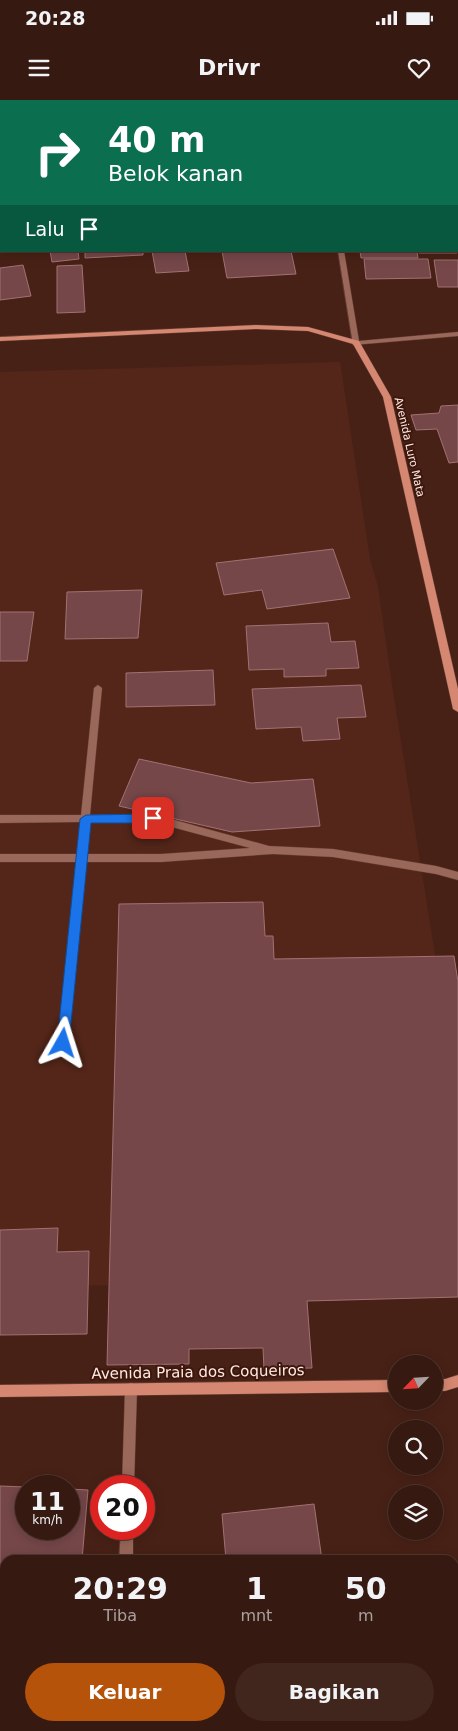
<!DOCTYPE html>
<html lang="id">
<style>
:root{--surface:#361910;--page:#41261e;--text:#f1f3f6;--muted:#aaa09f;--line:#503830;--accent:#b45309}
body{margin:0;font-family:"DejaVu Sans",sans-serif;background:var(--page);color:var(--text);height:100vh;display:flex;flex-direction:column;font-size:19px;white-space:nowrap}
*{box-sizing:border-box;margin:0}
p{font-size:16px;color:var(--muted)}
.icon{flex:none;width:28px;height:28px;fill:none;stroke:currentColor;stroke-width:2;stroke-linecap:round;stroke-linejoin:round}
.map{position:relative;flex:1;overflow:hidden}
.drawer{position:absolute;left:0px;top:1455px;width:459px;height:176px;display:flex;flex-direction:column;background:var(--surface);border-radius:15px 15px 0 0;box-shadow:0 2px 12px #0003,0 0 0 1px var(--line)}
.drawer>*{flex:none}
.top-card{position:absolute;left:0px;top:0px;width:459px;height:152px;box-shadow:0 2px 12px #0003,0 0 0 1px var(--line);background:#0b6e4f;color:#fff;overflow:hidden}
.needle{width:32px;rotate:245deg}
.controls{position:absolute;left:388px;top:1255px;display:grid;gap:10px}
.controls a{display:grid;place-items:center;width:55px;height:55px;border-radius:50%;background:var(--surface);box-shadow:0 2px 12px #0003,0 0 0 1px var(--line);font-size:25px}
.speed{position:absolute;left:15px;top:1375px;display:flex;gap:10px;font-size:25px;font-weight:700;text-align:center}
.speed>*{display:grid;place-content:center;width:65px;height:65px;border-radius:50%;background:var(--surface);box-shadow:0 2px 12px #0003,0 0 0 1px var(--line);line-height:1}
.speed small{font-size:12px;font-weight:400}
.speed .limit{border:8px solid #d22;background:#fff;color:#111}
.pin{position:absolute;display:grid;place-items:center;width:42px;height:42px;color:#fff;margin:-21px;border-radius:10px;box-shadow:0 2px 8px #0006}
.me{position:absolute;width:55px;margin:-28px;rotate:6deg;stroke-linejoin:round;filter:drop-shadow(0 0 4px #0008)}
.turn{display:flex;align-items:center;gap:18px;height:105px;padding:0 25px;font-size:22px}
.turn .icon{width:65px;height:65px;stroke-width:2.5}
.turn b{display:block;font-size:35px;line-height:42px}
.then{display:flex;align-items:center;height:48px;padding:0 25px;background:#0003;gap:10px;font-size:19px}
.eta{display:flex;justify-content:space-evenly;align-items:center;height:85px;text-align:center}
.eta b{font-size:30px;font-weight:600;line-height:35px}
.action{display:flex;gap:10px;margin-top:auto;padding:10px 25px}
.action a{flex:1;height:58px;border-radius:30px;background:var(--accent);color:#fff;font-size:20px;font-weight:600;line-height:58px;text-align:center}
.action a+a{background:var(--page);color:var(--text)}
.status{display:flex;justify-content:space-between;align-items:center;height:35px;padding:0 25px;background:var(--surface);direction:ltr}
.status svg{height:14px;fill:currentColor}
header{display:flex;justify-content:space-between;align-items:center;height:65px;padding:0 25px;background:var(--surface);font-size:22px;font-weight:600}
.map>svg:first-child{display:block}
.built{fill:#542619}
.building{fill:#754749;stroke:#a27173}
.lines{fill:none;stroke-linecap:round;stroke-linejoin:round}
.lane-casing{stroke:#623d33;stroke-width:1}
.street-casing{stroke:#623d33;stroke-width:1}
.secondary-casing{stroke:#623d33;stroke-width:1}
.lane{fill:#99685a;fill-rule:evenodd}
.street{fill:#99685a;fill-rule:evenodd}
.secondary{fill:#d58771;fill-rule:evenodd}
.route{fill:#1a73e8;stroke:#114b97}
.labels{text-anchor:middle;stroke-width:4;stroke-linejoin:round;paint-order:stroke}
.far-street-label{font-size:11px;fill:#ffe9e3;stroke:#3d170c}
.near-street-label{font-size:15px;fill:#ffe9e3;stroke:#3d170c}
</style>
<div class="status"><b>20:28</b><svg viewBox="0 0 49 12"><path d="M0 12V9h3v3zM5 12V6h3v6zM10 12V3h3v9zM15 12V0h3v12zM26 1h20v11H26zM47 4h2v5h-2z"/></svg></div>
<header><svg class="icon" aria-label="menu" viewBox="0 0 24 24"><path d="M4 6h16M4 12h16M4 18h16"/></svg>Drivr<svg class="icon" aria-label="heart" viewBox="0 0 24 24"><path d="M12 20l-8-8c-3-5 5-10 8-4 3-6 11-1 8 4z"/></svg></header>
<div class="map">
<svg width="458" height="1631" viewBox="0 0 458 1631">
<rect width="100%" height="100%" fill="#482116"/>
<path class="built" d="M 340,262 L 370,459 L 378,487 L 392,585 L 458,999 L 458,1180 L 0,1187 L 0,272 Z"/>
<g class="building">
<path d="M 0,0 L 43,0 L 43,1 L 1,1 L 0,19 Z"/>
<rect x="208" y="0" width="52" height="1"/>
<path d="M 378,0 L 436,0 L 437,1 L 378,1 Z"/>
<path d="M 50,151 L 78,151 L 79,159 L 52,162 Z"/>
<path d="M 85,151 L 143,151 L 143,155 L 85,158 Z"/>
<path d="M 152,151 L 185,151 L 189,171 L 156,173 Z"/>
<path d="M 222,151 L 291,151 L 296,174 L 227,178 Z"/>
<path d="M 360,151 L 417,151 L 418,158 L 361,158 Z"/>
<path d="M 419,151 L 456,151 L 457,153 L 419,153 Z"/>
<path d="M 364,159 L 428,159 L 431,178 L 366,179 Z"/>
<path d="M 434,160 L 458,160 L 458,187 L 438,187 Z"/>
<path d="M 23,165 L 31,196 L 0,200 L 0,168 Z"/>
<path d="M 82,165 L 85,212 L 57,213 L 57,166 Z"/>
<path d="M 458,305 L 458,362 L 449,363 L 437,329 L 416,330 L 411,315 L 439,313 L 441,306 Z"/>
<path d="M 333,449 L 350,498 L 267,509 L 262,490 L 224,495 L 216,463 Z"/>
<path d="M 142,490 L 138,538 L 65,539 L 67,492 Z"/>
<path d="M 0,512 L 34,512 L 27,561 L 0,561 Z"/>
<path d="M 328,523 L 331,542 L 355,541 L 359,568 L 326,569 L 326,576 L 284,577 L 284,569 L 249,570 L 246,526 Z"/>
<path d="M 213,570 L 215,605 L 126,607 L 126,573 Z"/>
<path d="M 361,585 L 366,617 L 337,618 L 340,639 L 303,641 L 301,627 L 256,629 L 252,589 Z"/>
<path d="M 139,659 L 251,683 L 313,679 L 320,726 L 232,732 L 119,706 Z"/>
<path d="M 263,802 L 265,836 L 273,836 L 274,859 L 454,856 L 458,882 L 458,1197 L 307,1201 L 312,1268 L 264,1269 L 263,1248 L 189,1249 L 189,1264 L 107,1265 L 119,804 Z"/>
<path d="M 58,1128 L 57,1152 L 89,1151 L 87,1234 L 0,1235 L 0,1130 Z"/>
<path d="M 0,1386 L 26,1387 L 26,1429 L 69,1429 L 69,1389 L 88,1390 L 82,1460 L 5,1460 L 5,1626 L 48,1626 L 45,1631 L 0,1631 Z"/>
<path d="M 314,1404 L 322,1460 L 226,1460 L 222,1414 Z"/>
<path d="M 458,1493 L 458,1614 L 454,1615 L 454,1494 Z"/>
<rect x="28" y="1626" width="86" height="5"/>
<path d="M 215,1626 L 359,1626 L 359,1631 L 216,1631 Z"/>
</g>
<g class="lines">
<g class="lane-casing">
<path id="lane" d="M 98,585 L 102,588 L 90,715 L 153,714 L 269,746 L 333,749 L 436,766 L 458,772 L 458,780 L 436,774 L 333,757 L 273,754 L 161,762 L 86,762 L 68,943 L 67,946 L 63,948 L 59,946 L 58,943 L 76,762 L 0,762 L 0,754 L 77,754 L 80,722 L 0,723 L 0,715 L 81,715 L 94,588 ZM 90,722 L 153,722 L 250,748 L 161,754 L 86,754 Z"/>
</g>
<g class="street-casing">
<g id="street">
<rect x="312" y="0" width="6" height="1"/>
<path d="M 338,151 L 344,151 L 359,241 L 458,232 L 458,236 L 353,245 Z"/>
<path d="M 131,1283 L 135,1285 L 137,1289 L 134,1386 L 122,1386 L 125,1289 L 127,1285 Z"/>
<path d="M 121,1429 L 133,1429 L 133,1460 L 119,1460 Z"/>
<rect x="113" y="1626" width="14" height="5"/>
</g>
</g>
<g class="secondary-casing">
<g id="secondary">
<path d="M 256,225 L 308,227 L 359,241 L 391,297 L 458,589 L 458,612 L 453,609 L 383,297 L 353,244 L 308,231 L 256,229 L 0,241 L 0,237 Z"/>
<path d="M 458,1275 L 458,1287 L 445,1291 L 434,1291 L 434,1279 L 445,1279 Z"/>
<path d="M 396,1280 L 396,1292 L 0,1297 L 0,1285 Z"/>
</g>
</g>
<use href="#lane" class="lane"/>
<use href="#street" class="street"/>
<use href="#secondary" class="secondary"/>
</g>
<path class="route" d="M 153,714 L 158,718 L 153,723 L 91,723 L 69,943 L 67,946 L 63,948 L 58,946 L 57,943 L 80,719 L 86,715 Z"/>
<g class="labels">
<g class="far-street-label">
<text transform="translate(410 347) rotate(77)" y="4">Avenida Luro Mata</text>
</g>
<g class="near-street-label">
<text transform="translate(198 1272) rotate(-1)" y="5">Avenida Praia dos Coqueiros</text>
</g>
</g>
</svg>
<div class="controls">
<a><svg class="needle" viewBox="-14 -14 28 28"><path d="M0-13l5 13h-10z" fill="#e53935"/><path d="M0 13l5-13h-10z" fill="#aaa09f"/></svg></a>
<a><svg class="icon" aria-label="search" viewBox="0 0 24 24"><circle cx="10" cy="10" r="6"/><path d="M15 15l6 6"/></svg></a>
<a><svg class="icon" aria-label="layers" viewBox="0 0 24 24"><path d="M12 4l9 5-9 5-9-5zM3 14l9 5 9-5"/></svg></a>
</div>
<div class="speed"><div>11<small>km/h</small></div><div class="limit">20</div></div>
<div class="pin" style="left:153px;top:718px;background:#d93025"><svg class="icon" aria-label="arrive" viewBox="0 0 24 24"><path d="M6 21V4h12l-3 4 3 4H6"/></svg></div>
<svg class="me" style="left:63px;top:943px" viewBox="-20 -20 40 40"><path d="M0-17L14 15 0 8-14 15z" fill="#1a73e8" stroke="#fff" stroke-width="4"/></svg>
<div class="top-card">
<div class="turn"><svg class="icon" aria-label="right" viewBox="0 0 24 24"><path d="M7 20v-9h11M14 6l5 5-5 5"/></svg><div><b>40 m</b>Belok kanan</div></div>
<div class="then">Lalu<svg class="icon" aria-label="arrive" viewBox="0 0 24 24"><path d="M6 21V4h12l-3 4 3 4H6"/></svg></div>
</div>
<section class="drawer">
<div class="eta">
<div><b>20:29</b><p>Tiba</p></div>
<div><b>1</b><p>mnt</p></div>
<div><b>50</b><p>m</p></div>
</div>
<div class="action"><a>Keluar</a><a>Bagikan</a></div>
</section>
</div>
